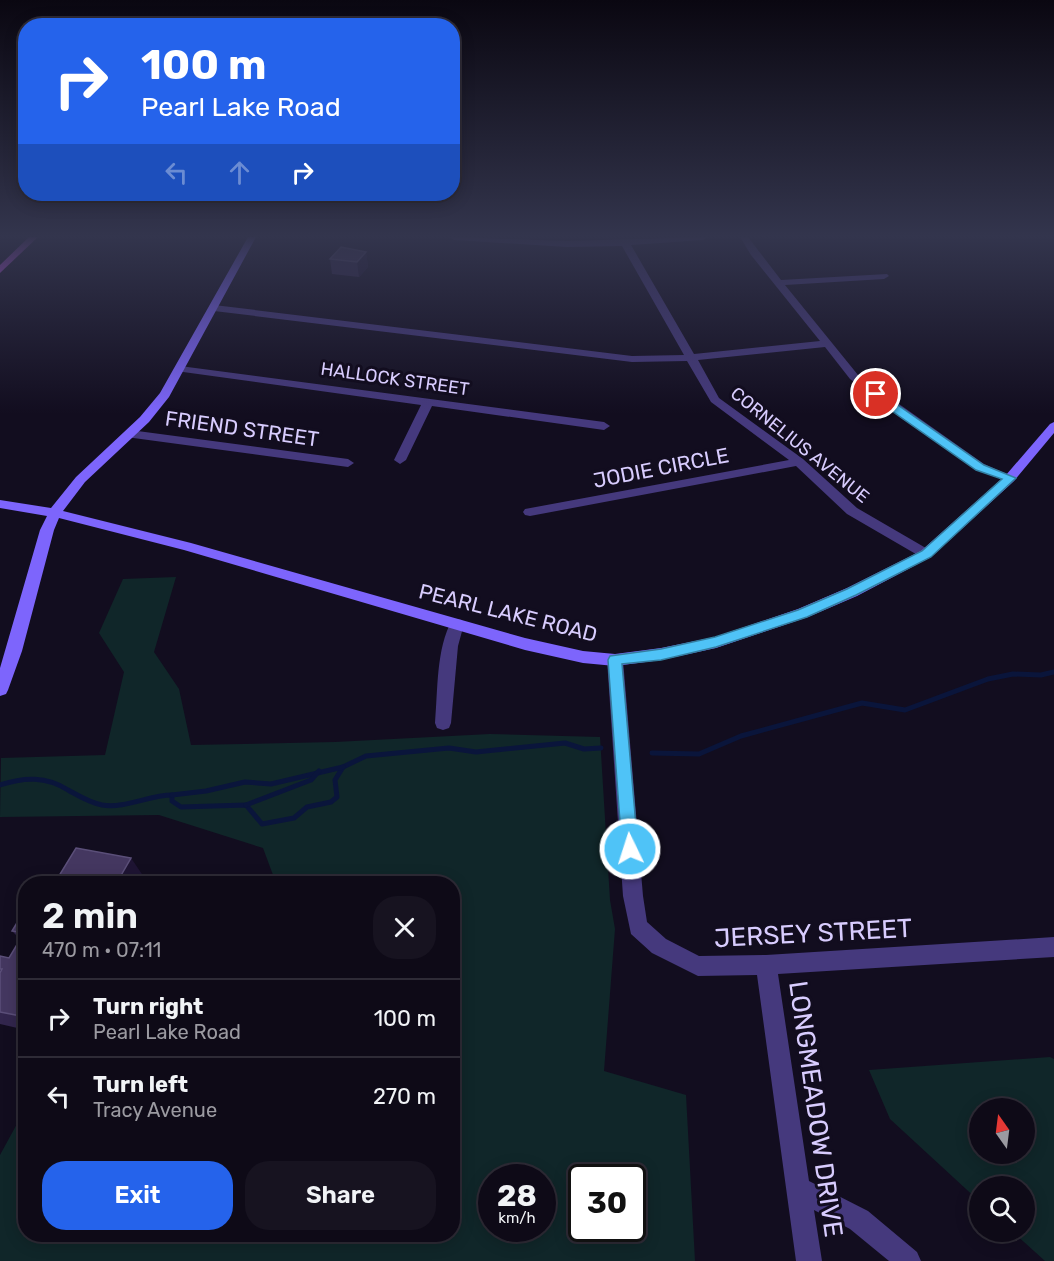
<!DOCTYPE html>
<meta charset="utf-8">
<style>
:root{--surface:#0e0a17;--page:#171320;--text:#f1f3f6;--muted:#9b9aa1;--line:#2e2b36;--accent:#2563eb}
body{margin:0;font-family:Rubik,sans-serif;background:var(--page);color:var(--text);height:100vh;display:flex;flex-direction:column;font-size:22px;white-space:nowrap}
*{box-sizing:border-box;margin:0}
p{font-size:20px;color:var(--muted)}
.icon{flex:none;width:33px;height:33px;fill:none;stroke:currentColor;stroke-width:2;stroke-linecap:round;stroke-linejoin:round}
.map{position:relative;flex:1;overflow:hidden}
.details{position:absolute;left:18px;top:876px;width:442px;height:366px;display:flex;flex-direction:column;background:var(--surface);border-radius:24px;box-shadow:0 3px 15px #0003,0 0 0 2px var(--line)}
.details>*{flex:none}
.hud{position:absolute;left:18px;top:18px;width:442px;height:183px;border-radius:24px;box-shadow:0 3px 15px #0003,0 0 0 2px var(--line);background:#2563eb;color:#fff;overflow:hidden}
.needle{width:39px;rotate:346deg}
.controls{position:absolute;left:969px;top:1098px;display:grid;gap:12px}
.controls a{display:grid;place-items:center;width:66px;height:66px;border-radius:50%;background:var(--surface);box-shadow:0 3px 15px #0003,0 0 0 2px var(--line);font-size:30px}
.speed{position:absolute;left:478px;top:1164px;display:flex;gap:12px;font-size:30px;font-weight:700;text-align:center}
.speed>*{display:grid;place-content:center;width:78px;height:78px;border-radius:50%;background:var(--surface);box-shadow:0 3px 15px #0003,0 0 0 2px var(--line);line-height:1}
.speed small{font-size:15px;font-weight:400}
.speed .limit{border:3px solid #111;border-radius:9px;background:#fff;color:#111}
.pin{position:absolute;display:grid;place-items:center;width:51px;height:51px;color:#fff;margin:-26px;border:3px solid #fff;border-radius:50%;box-shadow:0 2px 6px #0007}
.me{position:absolute;width:66px;margin:-33px;rotate:356deg;stroke-linejoin:round;filter:drop-shadow(0 0 4px #0008)}
.turn{display:flex;align-items:center;gap:21px;height:126px;padding:0 24px;font-size:27px}
.turn .icon{width:78px;height:78px;stroke-width:2.5}
.turn b{display:block;font-size:42px;line-height:51px}
.lanes{display:flex;align-items:center;height:57px;padding:0 24px;background:#0003;justify-content:center;gap:30px;direction:ltr}
.lanes .off{opacity:.35}
.round{display:grid;place-items:center;flex:none;width:63px;height:63px;border-radius:24px;background:var(--page)}
.summary{display:flex;align-items:center;justify-content:space-between;height:102px;padding:0 24px}
h1{font-size:36px;font-weight:600;line-height:45px}
.primary-button{display:flex;gap:12px;margin-top:auto;padding:12px 24px}
.primary-button a{flex:1;height:69px;border-radius:24px;background:var(--accent);color:#fff;font-size:24px;font-weight:600;line-height:69px;text-align:center}
.primary-button a+a{background:var(--page);color:var(--text)}
ul{padding:0;list-style:none}
li{display:flex;align-items:center;gap:18px;height:78px;padding:0 24px;border-top:2px solid var(--line)}
li div{flex:1}
li b{display:block;font-size:22px}
li em{font-style:normal}
.map>svg:first-child{display:block}
.green{fill:#102629;fill-rule:evenodd}
.lines{fill:none;stroke-linecap:round;stroke-linejoin:round}
.stream{stroke:#0a153b;stroke-width:5}
.minor{fill:#45397d;fill-rule:evenodd}
.secondary{fill:#7d65fc;fill-rule:evenodd}
.primary{fill:#d455fb;fill-rule:evenodd}
.wall{fill:#32264d}
.shaded-wall{fill:#1e1433}
.building{fill:#443760;stroke:#5b4f79;stroke-width:1.5}
.route{fill:#4fc3f7;stroke:#337fa1;stroke-width:1.5}
.labels{text-anchor:middle;stroke-width:6;stroke-linejoin:round;paint-order:stroke}
.far-street-label{font-size:18px;fill:#d8ccfe;stroke:#120d1f}
.street-label{font-size:21px;fill:#d8ccfe;stroke:#120d1f}
.near-street-label{font-size:26px;fill:#d8ccfe;stroke:#120d1f}
</style>
<div class="map">
<svg width="1054" height="1261" viewBox="0 0 1054 1261">
<rect width="100%" height="100%" fill="#120d1f"/>
<g class="green">
<path d="M 176,577 L 154,652 L 179,689 L 191,745 L 335,742 L 490,734 L 600,737 L 610,900 L 615,929 L 604,1071 L 686,1095 L 695,1261 L 0,1261 L 0,1155 L 18,1122 L 25,1118 L 26,1234 L 453,1234 L 453,884 L 276,883 L 263,848 L 159,815 L 0,817 L 1,758 L 105,755 L 124,672 L 99,633 L 123,579 ZM 492,1178 L 543,1178 L 543,1228 L 492,1228 ZM 582,1178 L 633,1178 L 633,1228 L 582,1228 Z"/>
<path d="M 1050,1057 L 1054,1059 L 1054,1261 L 1045,1261 L 1013,1232 L 1024,1232 L 1024,1186 L 980,1186 L 979,1201 L 890,1119 L 869,1070 ZM 980,1108 L 1024,1108 L 1024,1154 L 980,1154 Z"/>
</g>
<g class="lines">
<g class="stream">
<path d="M 652,753 L 699,754 L 741,736 L 862,703 L 905,710 L 988,679 L 1013,674 L 1041,675 L 1054,672"/>
<path d="M 0,785 C 24,777 46,776 68,790 C 79,796 90,803 102,805 C 125,809 149,795 172,795 L 172,801 L 181,807 L 246,805 L 262,824 L 294,818 L 307,807 L 331,802 L 337,797 L 335,780 L 343,767 L 366,756 L 449,748 L 476,752 L 565,743 L 584,749 L 601,748"/>
<path d="M 172,795 L 206,791 L 245,782 L 271,784 L 343,767"/>
<path d="M 246,805 L 311,780 L 319,771"/>
</g>
<g class="minor">
<path d="M 450,237 L 567,241 L 707,237 L 703,240 L 631,245 L 694,354 L 820,341 L 751,255 L 740,237 L 748,237 L 781,280 L 887,274 L 889,276 L 884,279 L 785,285 L 858,375 L 984,464 L 1016,478 L 1010,482 L 976,470 L 850,379 L 825,347 L 698,360 L 719,398 L 803,459 L 857,508 L 931,551 L 933,554 L 931,557 L 921,557 L 847,514 L 796,466 L 530,516 L 525,515 L 523,512 L 525,509 L 789,460 L 711,402 L 687,361 L 632,362 L 214,311 L 209,308 L 214,305 L 632,356 L 684,355 L 622,246 L 567,247 L 454,240 Z"/>
<path d="M 180,366 L 604,422 L 610,426 L 604,430 L 432,406 L 406,460 L 400,464 L 394,460 L 421,405 L 176,371 L 176,367 Z"/>
<path d="M 130,430 L 348,459 L 354,463 L 348,467 L 126,437 L 124,434 Z"/>
<path d="M 457,619 L 462,620 L 464,624 L 458,646 L 451,723 L 449,728 L 443,730 L 437,728 L 435,723 C 438,690 436,649 452,620 Z"/>
<path d="M 615,654 L 620,656 L 623,660 L 643,896 L 647,922 L 666,939 L 699,956 L 766,955 L 1054,937 L 1054,957 L 778,974 L 809,1181 L 868,1211 L 917,1252 L 921,1261 L 889,1261 L 850,1229 L 814,1210 L 822,1261 L 796,1261 L 757,975 L 698,976 L 652,953 L 631,934 L 623,896 L 607,660 L 610,656 Z"/>
</g>
<path class="secondary" d="M 248,237 L 256,237 L 169,397 L 149,422 L 85,482 L 63,511 L 191,543 L 525,638 L 583,651 L 615,654 L 661,648 L 715,637 L 798,609 L 847,588 L 921,551 L 1006,475 L 1050,424 L 1054,422 L 1054,433 L 1014,481 L 931,557 L 857,596 L 808,617 L 716,648 L 661,660 L 615,666 L 583,663 L 525,650 L 184,550 L 59,518 L 54,530 L 22,651 L 8,690 L 6,694 L 0,696 L 0,668 L 40,530 L 47,516 L 0,508 L 0,500 L 51,508 L 76,477 L 140,417 L 160,393 Z"/>
<path class="primary" d="M 29,237 L 38,237 L 0,273 L 0,265 Z"/>
</g>
<g class="wall">
<path d="M 366,252 L 368,267 L 359,277 L 332,274 L 330,259 Z"/>
<path d="M 26,908 L 26,1030 L 0,1024 L 0,956 L 9,958 L 20,939 L 12,931 Z"/>
</g>
<g class="shaded-wall">
<path d="M 366,252 L 368,267 L 359,277 L 357,262 Z"/>
<path d="M 131,858 L 144,877 L 141,884 L 116,884 Z"/>
</g>
<g class="building">
<path d="M 341,247 L 366,252 L 357,262 L 330,259 Z"/>
<path d="M 76,848 L 131,858 L 116,884 L 54,884 Z"/>
<path d="M 26,908 L 26,1017 L 0,1012 L 0,973 L 2,969 L 0,969 L 0,956 L 9,958 L 24,933 L 12,931 Z"/>
</g>
<linearGradient id="sky" x2="0" y2="1"><stop stop-color="#0a0711"/><stop offset="0.57" stop-color="#33354d"/><stop offset="1" stop-color="#33354d" stop-opacity="0"/></linearGradient>
<rect width="1054" height="414" fill="url(#sky)"/>
<path class="route" d="M 872,392 L 879,392 L 984,465 L 1016,478 L 931,557 L 856,595 L 807,617 L 716,647 L 661,660 L 622,664 L 638,849 L 636,855 L 630,857 L 624,855 L 622,849 L 608,660 L 610,656 L 661,649 L 715,637 L 798,610 L 847,589 L 922,551 L 1002,479 L 976,470 L 872,397 Z"/>
<g class="labels">
<g class="far-street-label">
<text transform="translate(395 379) rotate(8)" y="6">HALLOCK STREET</text>
<text transform="translate(800 445) rotate(39)" y="6">CORNELIUS AVENUE</text>
</g>
<g class="street-label">
<text transform="translate(242 429) rotate(8)" y="7">FRIEND STREET</text>
<text transform="translate(661 468) rotate(-11)" y="7">JODIE CIRCLE</text>
<text transform="translate(508 613) rotate(14)" y="7">PEARL LAKE ROAD</text>
</g>
<g class="near-street-label">
<text transform="translate(813 933) rotate(-3)" y="9">JERSEY STREET</text>
<text transform="translate(816 1109) rotate(82)" y="9">LONGMEADOW DRIVE</text>
</g>
</g>
</svg>
<div class="controls">
<a><svg class="needle" viewBox="-14 -14 28 28"><path d="M0-13l5 13h-10z" fill="#e53935"/><path d="M0 13l5-13h-10z" fill="#9b9aa1"/></svg></a>
<a><svg class="icon" aria-label="search" viewBox="0 0 24 24"><circle cx="10" cy="10" r="6"/><path d="M15 15l6 6"/></svg></a>
</div>
<div class="speed"><div>28<small>km/h</small></div><div class="limit">30</div></div>
<div class="pin" style="left:876px;top:394px;background:#d93025"><svg class="icon" aria-label="arrive" viewBox="0 0 24 24"><path d="M6 21V4h12l-3 4 3 4H6"/></svg></div>
<svg class="me" style="left:630px;top:849px" viewBox="-20 -20 40 40"><circle r="17" fill="#4fc3f7" stroke="#fff" stroke-width="3"/><path d="M0-11L8 9 0 5-8 9z" fill="#fff"/></svg>
<div class="hud">
<div class="turn"><svg class="icon" aria-label="right" viewBox="0 0 24 24"><path d="M7 20v-9h11M14 6l5 5-5 5"/></svg><div><b>100 m</b>Pearl Lake Road</div></div>
<div class="lanes"><svg class="icon off" aria-label="left" viewBox="0 0 24 24"><path d="M17 20v-9H6M10 6l-5 5 5 5"/></svg><svg class="icon off" aria-label="ahead" viewBox="0 0 24 24"><path d="M12 20V5M6 11l6-6 6 6"/></svg><svg class="icon" aria-label="right" viewBox="0 0 24 24"><path d="M7 20v-9h11M14 6l5 5-5 5"/></svg></div>
</div>
<section class="details">
<div class="summary"><div><h1>2 min</h1><p>470 m · 07:11</p></div><a class="round"><svg class="icon" aria-label="close" viewBox="0 0 24 24"><path d="M6 6l12 12M18 6L6 18"/></svg></a></div>
<ul>
<li><svg class="icon" aria-label="right" viewBox="0 0 24 24"><path d="M7 20v-9h11M14 6l5 5-5 5"/></svg><div><b>Turn right</b><p>Pearl Lake Road</p></div><em>100 m</em></li>
<li><svg class="icon" aria-label="left" viewBox="0 0 24 24"><path d="M17 20v-9H6M10 6l-5 5 5 5"/></svg><div><b>Turn left</b><p>Tracy Avenue</p></div><em>270 m</em></li>
</ul>
<div class="primary-button"><a>Exit</a><a>Share</a></div>
</section>
</div>
